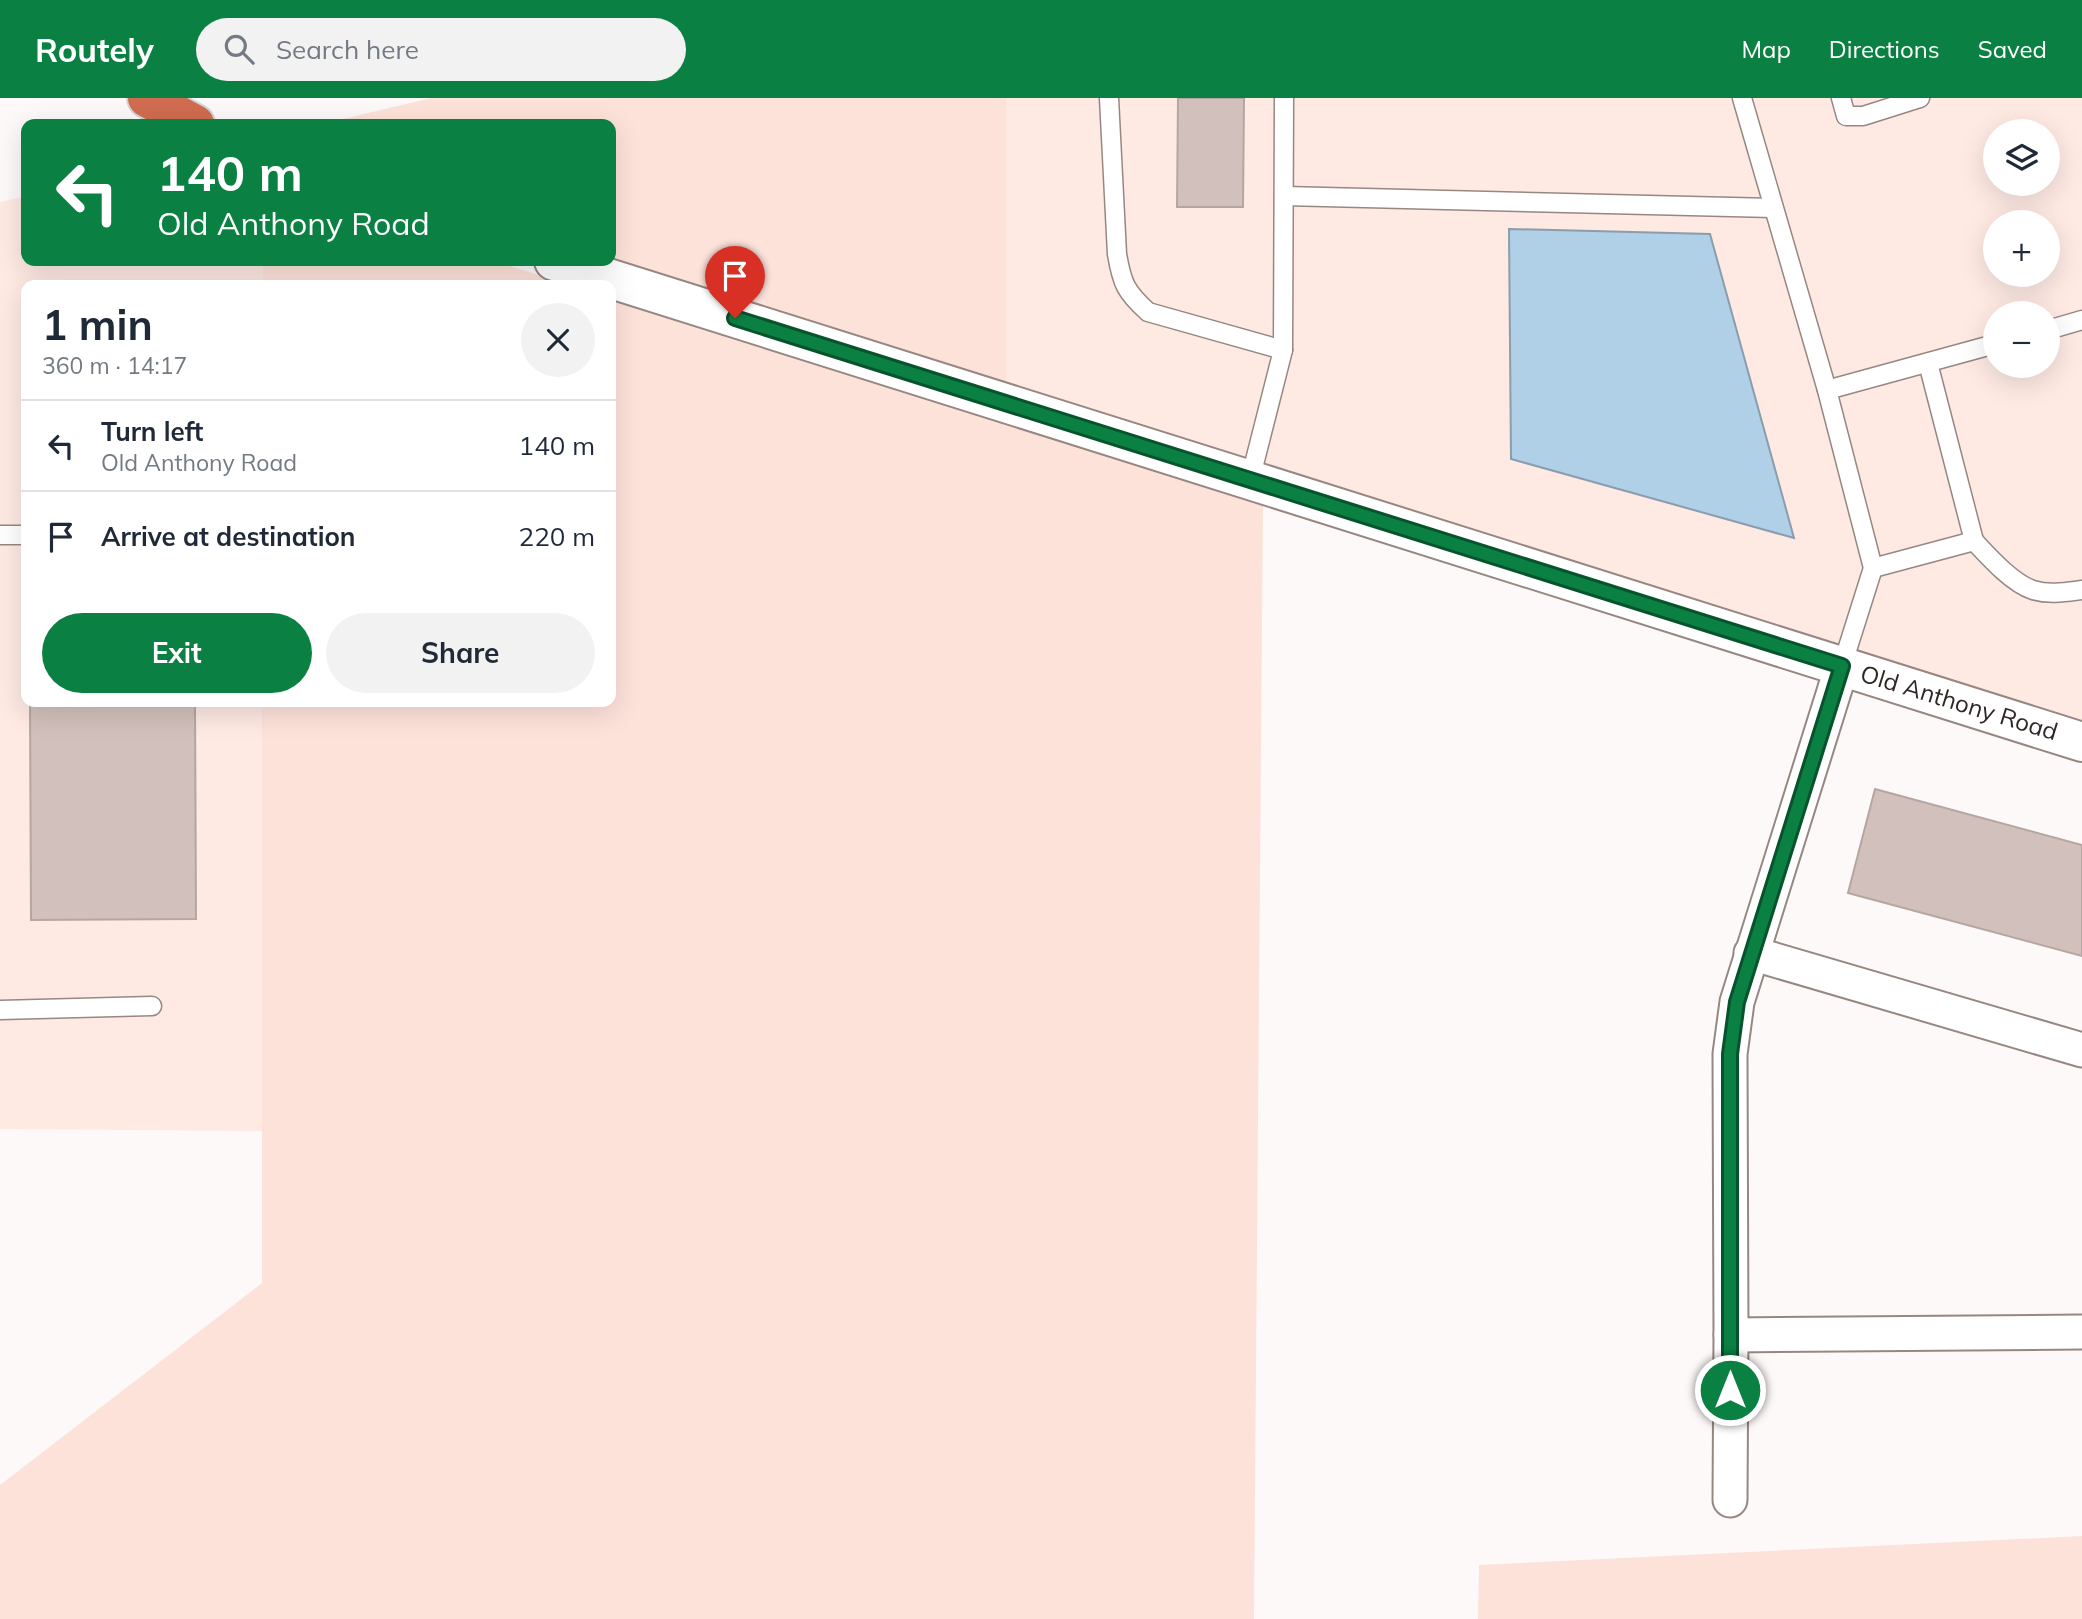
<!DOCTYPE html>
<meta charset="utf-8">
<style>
:root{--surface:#fff;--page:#f2f2f3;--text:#1f2937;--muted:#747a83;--line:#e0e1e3;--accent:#0b8043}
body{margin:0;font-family:Mulish,sans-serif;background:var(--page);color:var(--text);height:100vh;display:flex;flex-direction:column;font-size:26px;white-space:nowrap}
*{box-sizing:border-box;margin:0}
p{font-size:23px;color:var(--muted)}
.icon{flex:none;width:38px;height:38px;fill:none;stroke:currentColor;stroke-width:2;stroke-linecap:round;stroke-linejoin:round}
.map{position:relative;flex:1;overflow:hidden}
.drawer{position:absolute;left:21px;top:182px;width:595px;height:427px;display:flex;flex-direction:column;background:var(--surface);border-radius:14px;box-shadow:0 7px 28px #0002}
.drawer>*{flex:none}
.guide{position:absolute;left:21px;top:21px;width:595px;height:147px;border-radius:14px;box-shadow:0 7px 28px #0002;background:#0b8043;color:#fff;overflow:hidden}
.fabs{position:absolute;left:1983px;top:21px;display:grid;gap:14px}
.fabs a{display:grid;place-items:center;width:77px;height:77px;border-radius:50%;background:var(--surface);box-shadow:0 7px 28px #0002;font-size:35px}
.pin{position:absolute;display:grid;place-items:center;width:60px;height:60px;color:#fff;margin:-72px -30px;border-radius:50% 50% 50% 0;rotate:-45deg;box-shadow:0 0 7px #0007}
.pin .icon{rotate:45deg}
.me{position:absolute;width:77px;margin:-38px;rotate:0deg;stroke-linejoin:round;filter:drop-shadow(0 0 5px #0008)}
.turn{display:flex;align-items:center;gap:24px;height:147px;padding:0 21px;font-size:32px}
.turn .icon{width:91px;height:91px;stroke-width:2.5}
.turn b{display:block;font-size:49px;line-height:60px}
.round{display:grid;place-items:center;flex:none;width:74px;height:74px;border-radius:37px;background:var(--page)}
.head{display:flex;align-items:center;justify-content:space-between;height:119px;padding:0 21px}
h1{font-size:42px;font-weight:700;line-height:52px}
.primary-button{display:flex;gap:14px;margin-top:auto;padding:14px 21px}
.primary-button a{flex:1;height:80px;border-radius:42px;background:var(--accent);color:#fff;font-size:28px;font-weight:700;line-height:80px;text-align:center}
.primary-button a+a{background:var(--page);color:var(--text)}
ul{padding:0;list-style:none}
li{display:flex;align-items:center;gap:21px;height:91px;padding:0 21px;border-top:2px solid var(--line)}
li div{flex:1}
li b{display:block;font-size:26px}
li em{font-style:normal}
header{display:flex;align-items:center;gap:42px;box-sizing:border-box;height:98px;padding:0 35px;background:var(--accent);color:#fff}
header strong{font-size:33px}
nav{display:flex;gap:38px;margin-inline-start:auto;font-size:24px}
.search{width:490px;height:63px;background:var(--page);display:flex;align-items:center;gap:18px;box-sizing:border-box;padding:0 24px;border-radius:38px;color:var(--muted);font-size:26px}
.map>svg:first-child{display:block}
.built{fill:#fee9e3;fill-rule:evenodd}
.green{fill:#fde2da}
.water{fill:#b0d0e7;stroke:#899dad;stroke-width:2}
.building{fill:#d1c0bb;stroke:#b6a6a1;stroke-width:2}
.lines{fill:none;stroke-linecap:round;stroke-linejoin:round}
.lane-casing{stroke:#978782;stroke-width:21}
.street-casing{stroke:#978782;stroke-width:37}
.secondary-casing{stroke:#978782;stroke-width:42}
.highway-casing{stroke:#d5d4d4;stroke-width:42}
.lane{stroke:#fff;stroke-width:18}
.street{stroke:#fff;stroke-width:33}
.secondary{stroke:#fff;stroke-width:38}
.highway{stroke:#d06c50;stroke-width:38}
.route-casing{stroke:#07532c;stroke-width:18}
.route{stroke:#0b8043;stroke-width:12}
.labels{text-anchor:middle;stroke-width:7;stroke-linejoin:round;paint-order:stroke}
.street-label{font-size:24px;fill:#2e2726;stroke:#fff}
</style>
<header>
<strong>Routely</strong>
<div class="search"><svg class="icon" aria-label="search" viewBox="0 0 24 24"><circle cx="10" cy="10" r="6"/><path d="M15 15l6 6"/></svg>Search here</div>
<nav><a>Map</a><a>Directions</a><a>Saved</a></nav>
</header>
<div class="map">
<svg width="2082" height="1521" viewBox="0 0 2082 1521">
<rect width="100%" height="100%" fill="#fdf9f8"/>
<g class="built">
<path d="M 1006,0 L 2082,0 L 2082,625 L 1006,286 ZM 1995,33 L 2048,33 L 2048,86 L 1995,86 ZM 1995,124 L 2048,124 L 2048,177 L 1995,177 ZM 1995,215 L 2048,215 L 2048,268 L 1995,268 Z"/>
<path d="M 26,98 L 26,163 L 263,163 L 263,187 L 26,187 L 26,604 L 262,604 L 262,1033 L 0,1031 L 0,104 Z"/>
</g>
<g class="green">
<path d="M 431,0 L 1006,0 L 1006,286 L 611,162 L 611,26 L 322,26 Z"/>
<path d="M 263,163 L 493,163 L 571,187 L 263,187 Z"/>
<path d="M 611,200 L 1263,406 L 1254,1521 L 0,1521 L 0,1387 L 262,1185 L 262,604 L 611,604 Z"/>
<path d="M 2082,1438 L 2082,1521 L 1478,1521 L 1479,1467 Z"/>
</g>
<path class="water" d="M 1509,131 L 1710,136 L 1794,440 L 1511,361 Z"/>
<g class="building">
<path d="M 1178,0 L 1244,0 L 1243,109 L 1177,109 Z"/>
<path d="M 30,604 L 195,604 L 196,821 L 31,822 Z"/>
<path d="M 1875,691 L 2082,747 L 2082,858 L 1848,795 Z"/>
</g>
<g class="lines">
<g class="lane-casing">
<g id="lane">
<path d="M 1109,0 L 1117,156 C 1122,186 1126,194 1148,214 L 1283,252 L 1250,382"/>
<path d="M 1742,0 L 1827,292"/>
<path d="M 1841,0 L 1846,18 L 1863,18 L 1920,0"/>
<path d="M 1284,98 L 1773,110"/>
<path d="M 2048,232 L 2082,222"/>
<path d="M 1283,252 L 1284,0"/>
<path d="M 0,437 L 26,437"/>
<path d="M 1974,443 C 1989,459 2012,485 2033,492 C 2049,497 2066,494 2082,492"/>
<path d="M 1873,470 L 1974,443 L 1928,265"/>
<path d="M 1842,568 L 1873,470 L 1827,292 L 1995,246"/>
<path d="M 0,912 L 152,908"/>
</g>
</g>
<g class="street-casing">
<g id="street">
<path d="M 1842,568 L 1737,904 L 1730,956 L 1731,1237 L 2082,1234"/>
<path d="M 1751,855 L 2082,952"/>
<path d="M 1730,1402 L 1731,1237"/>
</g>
</g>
<g class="secondary-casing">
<path id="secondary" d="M 554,163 L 2082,644"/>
</g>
<g class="highway-casing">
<path id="highway" d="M 147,0 L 195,26"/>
</g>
<use href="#lane" class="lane"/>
<use href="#street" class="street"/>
<use href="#secondary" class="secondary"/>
<use href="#highway" class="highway"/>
</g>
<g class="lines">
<g class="route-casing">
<path id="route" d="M 735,220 L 1842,568 L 1737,904 L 1730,956 L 1730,1292"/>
</g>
<use href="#route" class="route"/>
</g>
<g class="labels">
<g class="street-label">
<text transform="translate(1959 605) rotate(17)" y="8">Old Anthony Road</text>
</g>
</g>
</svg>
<div class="fabs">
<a><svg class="icon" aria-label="layers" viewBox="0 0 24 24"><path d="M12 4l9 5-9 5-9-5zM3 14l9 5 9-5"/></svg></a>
<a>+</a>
<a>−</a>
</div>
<div class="pin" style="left:735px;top:220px;background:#d93025"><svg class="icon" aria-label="arrive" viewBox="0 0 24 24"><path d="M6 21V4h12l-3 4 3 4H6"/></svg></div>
<svg class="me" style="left:1730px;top:1292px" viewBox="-20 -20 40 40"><circle r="17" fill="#0b8043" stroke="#fff" stroke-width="3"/><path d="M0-11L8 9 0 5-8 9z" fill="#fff"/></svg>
<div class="guide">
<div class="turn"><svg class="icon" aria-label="left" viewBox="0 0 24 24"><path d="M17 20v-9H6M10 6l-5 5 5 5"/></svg><div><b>140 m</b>Old Anthony Road</div></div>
</div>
<section class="drawer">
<div class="head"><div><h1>1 min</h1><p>360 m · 14:17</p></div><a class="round"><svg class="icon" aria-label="close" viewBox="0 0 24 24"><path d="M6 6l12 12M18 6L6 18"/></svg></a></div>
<ul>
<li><svg class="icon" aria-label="left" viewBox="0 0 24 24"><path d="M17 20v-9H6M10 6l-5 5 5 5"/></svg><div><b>Turn left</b><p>Old Anthony Road</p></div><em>140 m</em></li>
<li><svg class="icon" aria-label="arrive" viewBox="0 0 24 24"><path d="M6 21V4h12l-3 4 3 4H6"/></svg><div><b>Arrive at destination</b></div><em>220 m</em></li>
</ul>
<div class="primary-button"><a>Exit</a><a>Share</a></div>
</section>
</div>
